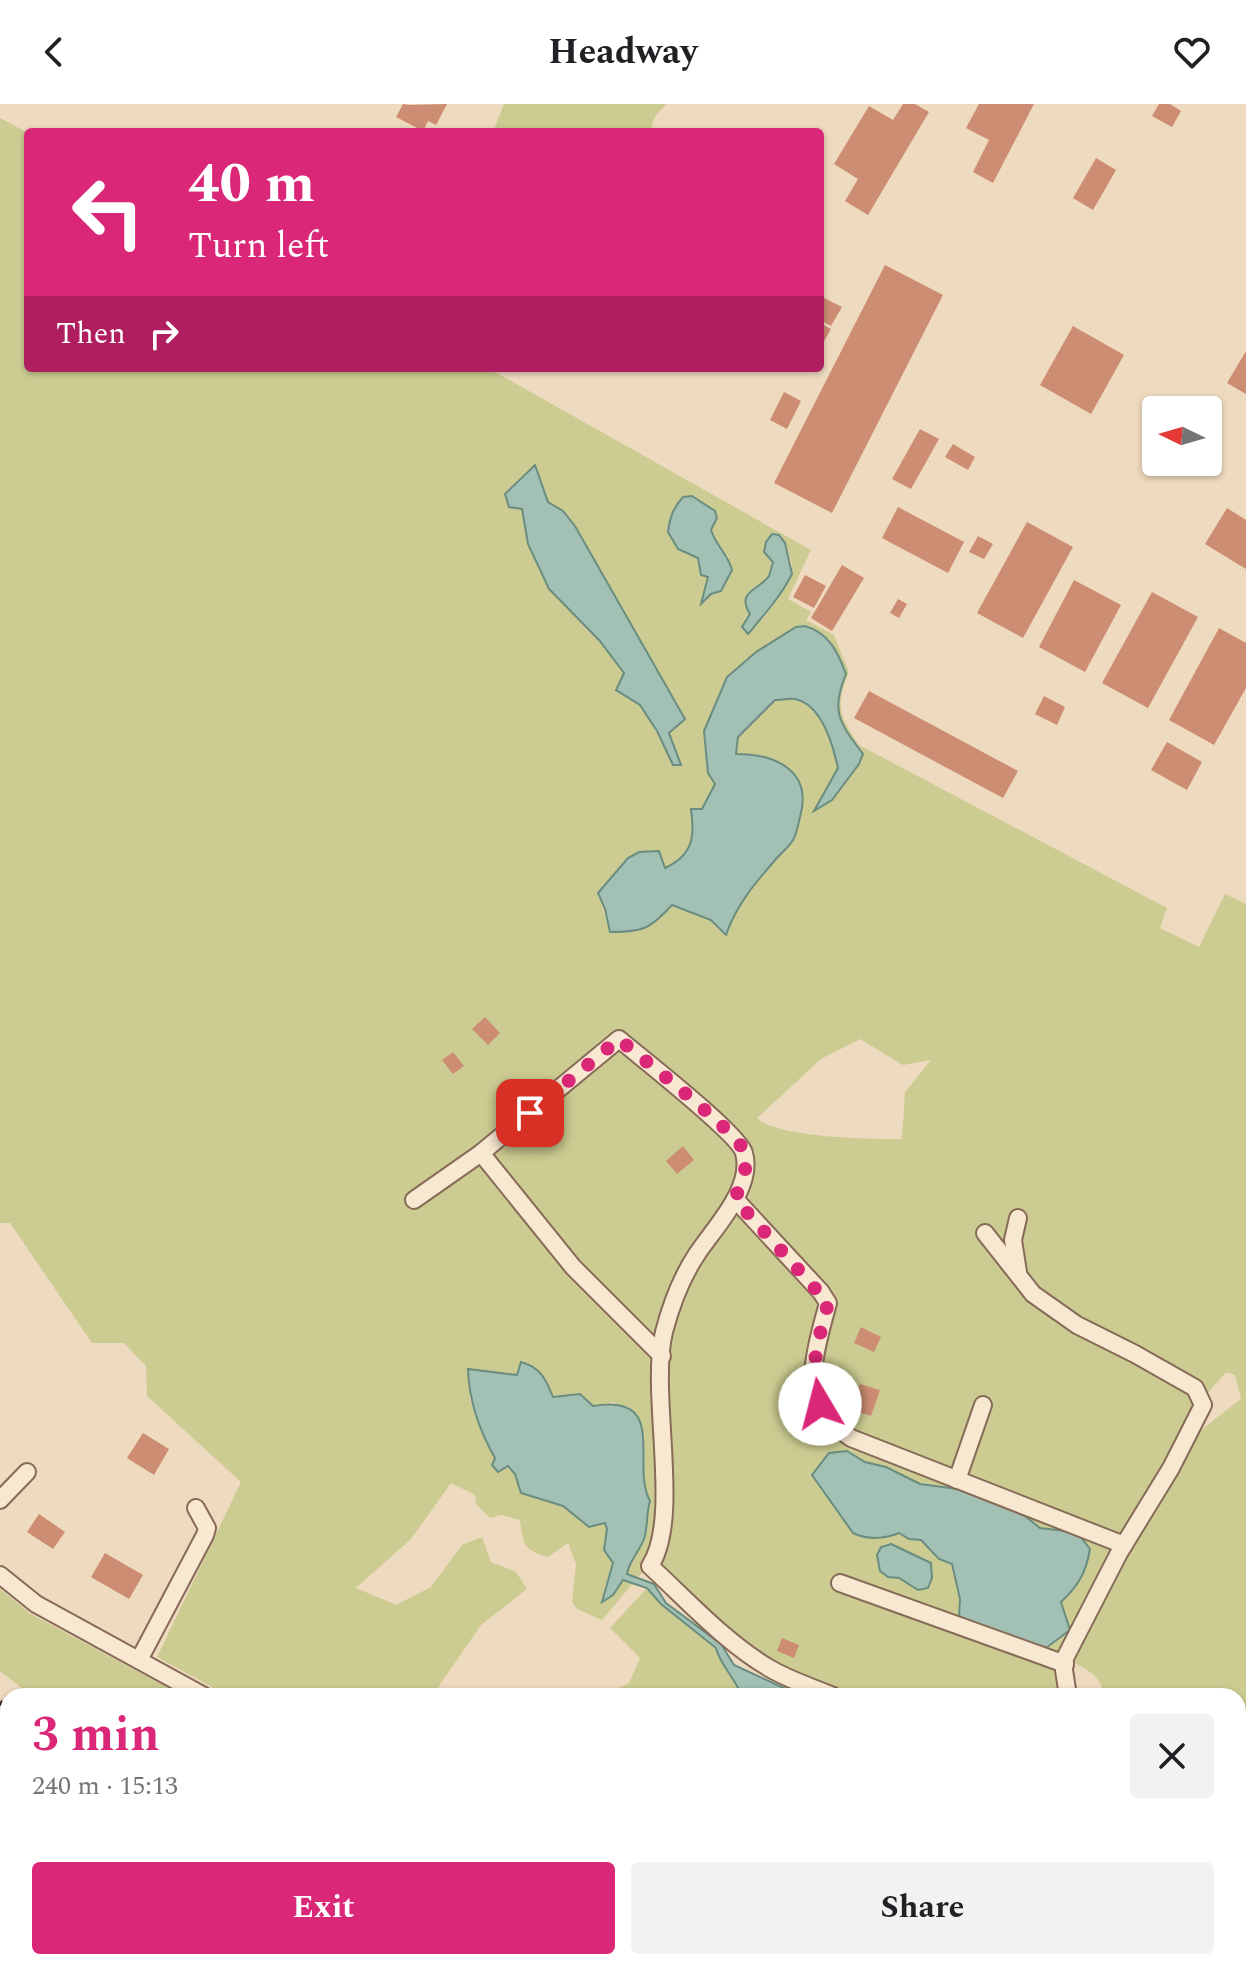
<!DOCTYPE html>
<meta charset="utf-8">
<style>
:root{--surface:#fff;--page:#f2f2f2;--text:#202124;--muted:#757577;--accent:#db2777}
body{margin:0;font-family:Spectral,serif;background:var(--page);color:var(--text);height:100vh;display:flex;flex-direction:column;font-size:30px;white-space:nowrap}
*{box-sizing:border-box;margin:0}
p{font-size:26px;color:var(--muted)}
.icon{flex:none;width:44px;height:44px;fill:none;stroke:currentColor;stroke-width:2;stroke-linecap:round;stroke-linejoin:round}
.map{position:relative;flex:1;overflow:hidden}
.panel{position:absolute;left:0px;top:1584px;width:1246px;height:282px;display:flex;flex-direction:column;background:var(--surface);border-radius:24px 24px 0 0;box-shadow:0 2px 6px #0004}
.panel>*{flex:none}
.hud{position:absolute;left:24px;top:24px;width:800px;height:244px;border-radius:8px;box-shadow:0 2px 6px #0004;background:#db2777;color:#fff;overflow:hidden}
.needle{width:52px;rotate:275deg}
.fabs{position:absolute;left:1142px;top:292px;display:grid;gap:16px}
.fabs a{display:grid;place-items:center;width:80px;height:80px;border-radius:8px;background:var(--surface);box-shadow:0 2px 6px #0004;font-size:40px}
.pin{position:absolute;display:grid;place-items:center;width:68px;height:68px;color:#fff;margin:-34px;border-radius:16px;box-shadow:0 4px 12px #0006}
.me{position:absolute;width:88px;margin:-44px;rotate:352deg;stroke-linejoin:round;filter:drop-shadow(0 0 6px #0008)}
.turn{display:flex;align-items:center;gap:28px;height:168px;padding:0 32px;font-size:36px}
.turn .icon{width:104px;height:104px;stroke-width:2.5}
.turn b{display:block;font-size:56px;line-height:68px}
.then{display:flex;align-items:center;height:76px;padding:0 32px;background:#0003;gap:16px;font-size:30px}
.round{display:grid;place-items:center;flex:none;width:84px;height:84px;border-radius:8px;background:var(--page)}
.overview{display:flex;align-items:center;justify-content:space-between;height:136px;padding:0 32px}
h1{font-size:48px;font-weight:700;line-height:60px;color:var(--accent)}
.primary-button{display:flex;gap:16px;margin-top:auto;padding:16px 32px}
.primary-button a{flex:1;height:92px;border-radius:8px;background:var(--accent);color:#fff;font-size:32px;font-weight:700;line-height:92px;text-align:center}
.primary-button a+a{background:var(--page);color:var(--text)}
header{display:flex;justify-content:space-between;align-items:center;height:104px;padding:0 32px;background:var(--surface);font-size:36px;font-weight:700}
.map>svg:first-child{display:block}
.green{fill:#cccc92;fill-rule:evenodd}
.water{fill:#a2c0b3;stroke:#698d80;stroke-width:2}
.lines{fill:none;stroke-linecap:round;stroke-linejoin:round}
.stream{stroke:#698d80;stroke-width:5}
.building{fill:#cd8d73}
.street-casing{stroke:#876a57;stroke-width:20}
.street{stroke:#f9e8d1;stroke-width:16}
.rail{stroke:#36251c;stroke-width:5;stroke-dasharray:14 14;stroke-linecap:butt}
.route{stroke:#db2777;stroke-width:14;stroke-dasharray:0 25.2}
</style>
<header><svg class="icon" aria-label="back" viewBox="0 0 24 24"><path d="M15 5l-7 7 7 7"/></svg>Headway<svg class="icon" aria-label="heart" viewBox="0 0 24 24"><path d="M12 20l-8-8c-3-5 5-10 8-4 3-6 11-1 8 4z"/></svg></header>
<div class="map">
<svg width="1246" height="1865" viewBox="0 0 1246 1865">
<rect width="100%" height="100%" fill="#eedabe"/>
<g class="green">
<path d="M 504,0 L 667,0 C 658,8 651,15 652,28 L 493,28 Z"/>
<path d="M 0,14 L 28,29 L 28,264 L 488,264 L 811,446 L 788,495 L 811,508 L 806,516 L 834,531 L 849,568 C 835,603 839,611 859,641 L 1167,804 L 1160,824 L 1199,843 L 1225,790 L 1246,800 L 1246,1865 L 1057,1865 L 1065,1858 L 1238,1858 L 1238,1592 L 1103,1592 C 1104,1571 1081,1563 1066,1554 L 1068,1592 L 833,1592 L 773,1567 L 647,1464 L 637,1474 L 626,1471 C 629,1457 639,1448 644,1435 C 648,1423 646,1410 650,1397 C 641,1380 642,1351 645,1332 L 614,1298 L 593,1302 L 565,1292 L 553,1293 L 547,1276 L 521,1258 L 517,1271 L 497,1270 L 469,1293 L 485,1336 L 495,1354 L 497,1368 L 507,1362 L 515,1370 L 522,1389 L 563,1402 L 589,1423 L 605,1419 L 607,1425 L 604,1446 L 613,1459 L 605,1482 L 613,1491 L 623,1476 L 634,1478 L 602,1516 L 577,1505 L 572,1498 L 576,1460 L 568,1439 L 548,1453 C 523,1446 523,1440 520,1416 L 501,1411 L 490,1414 L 476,1400 L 475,1391 L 451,1379 L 411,1435 L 356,1484 L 396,1501 L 431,1483 L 462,1441 L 482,1433 L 491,1458 L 516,1468 L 527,1485 L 481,1521 L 432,1592 L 383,1585 L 344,1592 L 229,1592 L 157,1553 L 241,1378 L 147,1292 L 146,1262 L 124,1239 L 92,1239 L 10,1119 L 0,1119 ZM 692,392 L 715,407 L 717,415 L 711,426 L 714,436 L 729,454 L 701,497 L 708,473 L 701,471 L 698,454 L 678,445 ZM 548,398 L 563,407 L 685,615 L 669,628 L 681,661 L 673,660 L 625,569 L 599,536 L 549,485 L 528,440 L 522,405 ZM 779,431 L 785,439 L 792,460 L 788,478 L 777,490 L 775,499 L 764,513 L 748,530 L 745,515 L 750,510 L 752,485 L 766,475 L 773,458 L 769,452 ZM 727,573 L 840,583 C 835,617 843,624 863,650 L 832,696 L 815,705 L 838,664 C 832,641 822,600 795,595 C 789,594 781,596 775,596 L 738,633 L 736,650 L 794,735 C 768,764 739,793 726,830 L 711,816 L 672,801 L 658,816 L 610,828 L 598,789 L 628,754 L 659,747 L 665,764 C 692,751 695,733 692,705 L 702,705 L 715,680 L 720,593 ZM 860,935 L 903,961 L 931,956 L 905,988 L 902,1035 C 871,1035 778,1034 757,1014 L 821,955 ZM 1226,1268 L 1235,1271 L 1241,1295 L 1192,1333 L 1207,1290 Z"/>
<path d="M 647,1484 L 661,1500 L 717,1544 C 720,1561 735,1575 742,1592 L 603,1592 L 629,1579 L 640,1554 L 610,1524 Z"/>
<path d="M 0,1485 L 31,1510 L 183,1592 L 32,1592 L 0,1567 Z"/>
<path d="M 495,1858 L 649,1858 L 661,1865 L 509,1865 Z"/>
<path d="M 709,1858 L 934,1858 L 936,1865 L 721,1865 Z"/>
</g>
<g class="water">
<path d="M 535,361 L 548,398 L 563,407 L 575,422 L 685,615 L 669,629 L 681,661 L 673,661 L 657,627 L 640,601 L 616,586 L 624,569 L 599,536 L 549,485 L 528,440 L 522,405 L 509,403 L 505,390 Z"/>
<path d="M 692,392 L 715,407 L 717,414 L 711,426 C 716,442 728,450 732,466 L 721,487 L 711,490 L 701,500 L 708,473 L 701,471 L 698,454 L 678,445 L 668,428 C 670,413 673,404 683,393 Z"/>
<path d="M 772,430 L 779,431 L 785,439 L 792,470 C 781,492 764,511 748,530 L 742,523 L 750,510 C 735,487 761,485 769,472 C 770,469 772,461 773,458 L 764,448 L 766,438 Z"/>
<path d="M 805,522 C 829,529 838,548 846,570 C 830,608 840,619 863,650 L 859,660 L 832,696 L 814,707 L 838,664 C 833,641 822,600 795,595 C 789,594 781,596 775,596 L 738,633 L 736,650 C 776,650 813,667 800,713 C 798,720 797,730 793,736 C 789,743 781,749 776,755 C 756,778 736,801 726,831 L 711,816 L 672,801 C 650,825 643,828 610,828 L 605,805 L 598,789 L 628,754 L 639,748 L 659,747 L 665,764 C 693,751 695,733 691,705 L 702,705 L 715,680 L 708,669 L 704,627 L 727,573 L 756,548 L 796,523 Z"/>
<path d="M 521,1258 C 540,1263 546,1275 553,1293 L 580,1290 L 593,1302 C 670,1289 630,1361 650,1397 C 646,1410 648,1423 644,1435 C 639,1448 629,1457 627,1470 L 654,1480 L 666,1499 L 721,1540 L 734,1561 L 801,1592 L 742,1592 C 735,1574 720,1561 716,1544 L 661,1500 L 647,1484 L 623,1476 L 613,1491 L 602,1498 L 613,1459 L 604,1446 L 607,1425 L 605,1419 L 589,1423 L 563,1402 L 521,1389 L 515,1370 L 508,1362 L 498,1368 L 492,1361 L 495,1354 C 479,1326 469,1298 468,1265 L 517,1271 Z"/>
<path d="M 847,1347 L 865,1358 L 886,1363 L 920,1380 L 965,1386 L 1025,1412 L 1040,1424 L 1066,1427 L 1080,1432 L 1090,1445 C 1086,1469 1078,1482 1061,1498 L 1070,1526 L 1046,1544 L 989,1527 L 959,1512 L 960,1495 L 952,1460 L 939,1455 L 921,1436 L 909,1435 L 899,1429 C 885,1435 867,1436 853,1429 L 812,1371 L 829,1349 Z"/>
<path d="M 891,1440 L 931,1459 L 932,1474 L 928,1484 L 918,1486 L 899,1474 L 888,1473 L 880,1467 L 877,1451 L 881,1443 Z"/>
</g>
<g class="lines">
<path class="stream" d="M 1096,1858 L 1103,1865"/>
</g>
<g class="building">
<path d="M 403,0 L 409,1 L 447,0 L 436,21 L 428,17 L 423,27 L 396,13 Z"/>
<path d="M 903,0 L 915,0 L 929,8 L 868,111 L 845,97 L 858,75 L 834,60 L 869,2 L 893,16 Z"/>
<path d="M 979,0 L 1034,0 L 993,79 L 973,68 L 989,36 L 966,24 Z"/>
<path d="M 1159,0 L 1170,0 L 1181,7 L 1172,23 L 1152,12 Z"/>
<path d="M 1096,54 L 1116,66 L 1093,106 L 1073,94 Z"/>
<path d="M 885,161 L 943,191 L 832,409 L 774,379 Z"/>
<path d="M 820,192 L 842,203 L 831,222 L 820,216 Z"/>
<path d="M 820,219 L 831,225 L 820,244 Z"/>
<path d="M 1073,222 L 1124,251 L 1091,310 L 1040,281 Z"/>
<path d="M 1246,247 L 1246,290 L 1227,279 Z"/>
<path d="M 784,288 L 801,297 L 787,325 L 770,316 Z"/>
<path d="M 920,325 L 939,335 L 911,385 L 892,375 Z"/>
<path d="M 953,340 L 975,353 L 968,366 L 945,353 Z"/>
<path d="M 898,403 L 964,438 L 948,469 L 882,434 Z"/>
<path d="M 1227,404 L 1246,416 L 1246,465 L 1205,440 Z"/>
<path d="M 1027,418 L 1073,443 L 1023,534 L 977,509 Z"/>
<path d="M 978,432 L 993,440 L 984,455 L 969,448 Z"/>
<path d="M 842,461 L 864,474 L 832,527 L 811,514 Z"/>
<path d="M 805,471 L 826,482 L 814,504 L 793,493 Z"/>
<path d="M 1074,476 L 1121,501 L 1085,568 L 1039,543 Z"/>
<path d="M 1152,488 L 1198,513 L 1148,604 L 1102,579 Z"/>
<path d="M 898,495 L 907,500 L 899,514 L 890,509 Z"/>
<path d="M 1219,524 L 1246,539 L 1246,584 L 1214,641 L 1169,616 Z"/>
<path d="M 869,587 L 1018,667 L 1003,694 L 854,614 Z"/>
<path d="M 1044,592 L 1065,603 L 1057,621 L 1035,610 Z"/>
<path d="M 1167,638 L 1202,658 L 1187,686 L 1151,666 Z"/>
<path d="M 485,913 L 500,929 L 488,941 L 472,925 Z"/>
<path d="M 453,948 L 464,962 L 453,970 L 442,956 Z"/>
<path d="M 683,1042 L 694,1056 L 677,1070 L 666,1057 Z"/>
<path d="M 861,1223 L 881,1233 L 874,1248 L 854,1239 Z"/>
<path d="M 860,1280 L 880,1286 L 871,1312 L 852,1306 Z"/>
<path d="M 143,1329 L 169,1345 L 154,1371 L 127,1354 Z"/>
<path d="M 39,1410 L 65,1428 L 53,1445 L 27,1428 Z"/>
<path d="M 105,1449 L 143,1471 L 129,1495 L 91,1473 Z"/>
<path d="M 782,1534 L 799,1541 L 794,1554 L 777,1547 Z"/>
<path d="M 118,1858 L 146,1858 L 149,1860 L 145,1865 L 112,1865 Z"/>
</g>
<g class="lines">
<g class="street-casing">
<g id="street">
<path d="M 481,1049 L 573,1163 L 662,1252"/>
<path d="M 735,1095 L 821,1188 L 828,1199 C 819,1234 801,1283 826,1315 C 832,1322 844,1328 851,1334 L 1124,1441"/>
<path d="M 414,1096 L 481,1049 L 619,935 C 640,953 739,1030 744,1049 C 754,1084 714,1124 697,1150 C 681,1174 671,1201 664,1228 C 649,1290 682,1413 650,1462 C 688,1497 725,1538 769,1564 C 789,1576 812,1583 833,1592"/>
<path d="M 985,1129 L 1033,1190 L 1077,1221 L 1135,1250 L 1195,1284 L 1203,1301 L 1171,1364 L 1119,1449 L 1065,1554 L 1064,1566 L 1068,1592"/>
<path d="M 1018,1168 L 1013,1136 L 1018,1114"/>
<path d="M 957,1376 L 983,1301"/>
<path d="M 0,1396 L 27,1368"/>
<path d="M 0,1471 L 36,1500 L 204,1592"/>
<path d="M 840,1479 L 1065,1560"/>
<path d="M 139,1556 L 205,1431 L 207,1424 L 196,1404"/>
<path d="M 0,1667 L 8,1674"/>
<path d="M 0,1771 L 8,1763"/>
<path d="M 259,1858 L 271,1865"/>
<path d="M 683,1858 L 695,1865"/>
<path d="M 960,1865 L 964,1858"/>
</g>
</g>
<use href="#street" class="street"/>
<g class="rail">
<path d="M 0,1598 L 8,1604"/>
<path d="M 381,1858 L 393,1865"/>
</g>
</g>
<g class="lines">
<path class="route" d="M 530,1009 L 619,935 C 641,954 736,1027 744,1047 C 750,1062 740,1081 735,1095 L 828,1199 C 820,1231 807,1268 820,1300"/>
</g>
</svg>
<div class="fabs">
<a><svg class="needle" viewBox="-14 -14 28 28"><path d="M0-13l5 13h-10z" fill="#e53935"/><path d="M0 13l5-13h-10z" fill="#757577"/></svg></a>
</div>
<div class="pin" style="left:530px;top:1009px;background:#d93025"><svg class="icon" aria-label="arrive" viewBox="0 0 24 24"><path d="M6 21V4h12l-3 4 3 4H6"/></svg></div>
<svg class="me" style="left:820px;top:1300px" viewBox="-20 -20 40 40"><circle r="19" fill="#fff"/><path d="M0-13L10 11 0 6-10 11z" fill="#db2777"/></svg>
<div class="hud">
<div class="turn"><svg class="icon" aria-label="left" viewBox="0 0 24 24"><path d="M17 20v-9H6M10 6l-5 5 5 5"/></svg><div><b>40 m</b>Turn left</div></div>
<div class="then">Then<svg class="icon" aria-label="right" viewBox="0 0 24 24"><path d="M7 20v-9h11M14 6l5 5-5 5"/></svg></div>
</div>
<section class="panel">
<div class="overview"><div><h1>3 min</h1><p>240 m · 15:13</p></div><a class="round"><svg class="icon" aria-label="close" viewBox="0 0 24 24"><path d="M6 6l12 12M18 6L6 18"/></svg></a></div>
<div class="primary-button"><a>Exit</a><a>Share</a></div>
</section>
</div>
